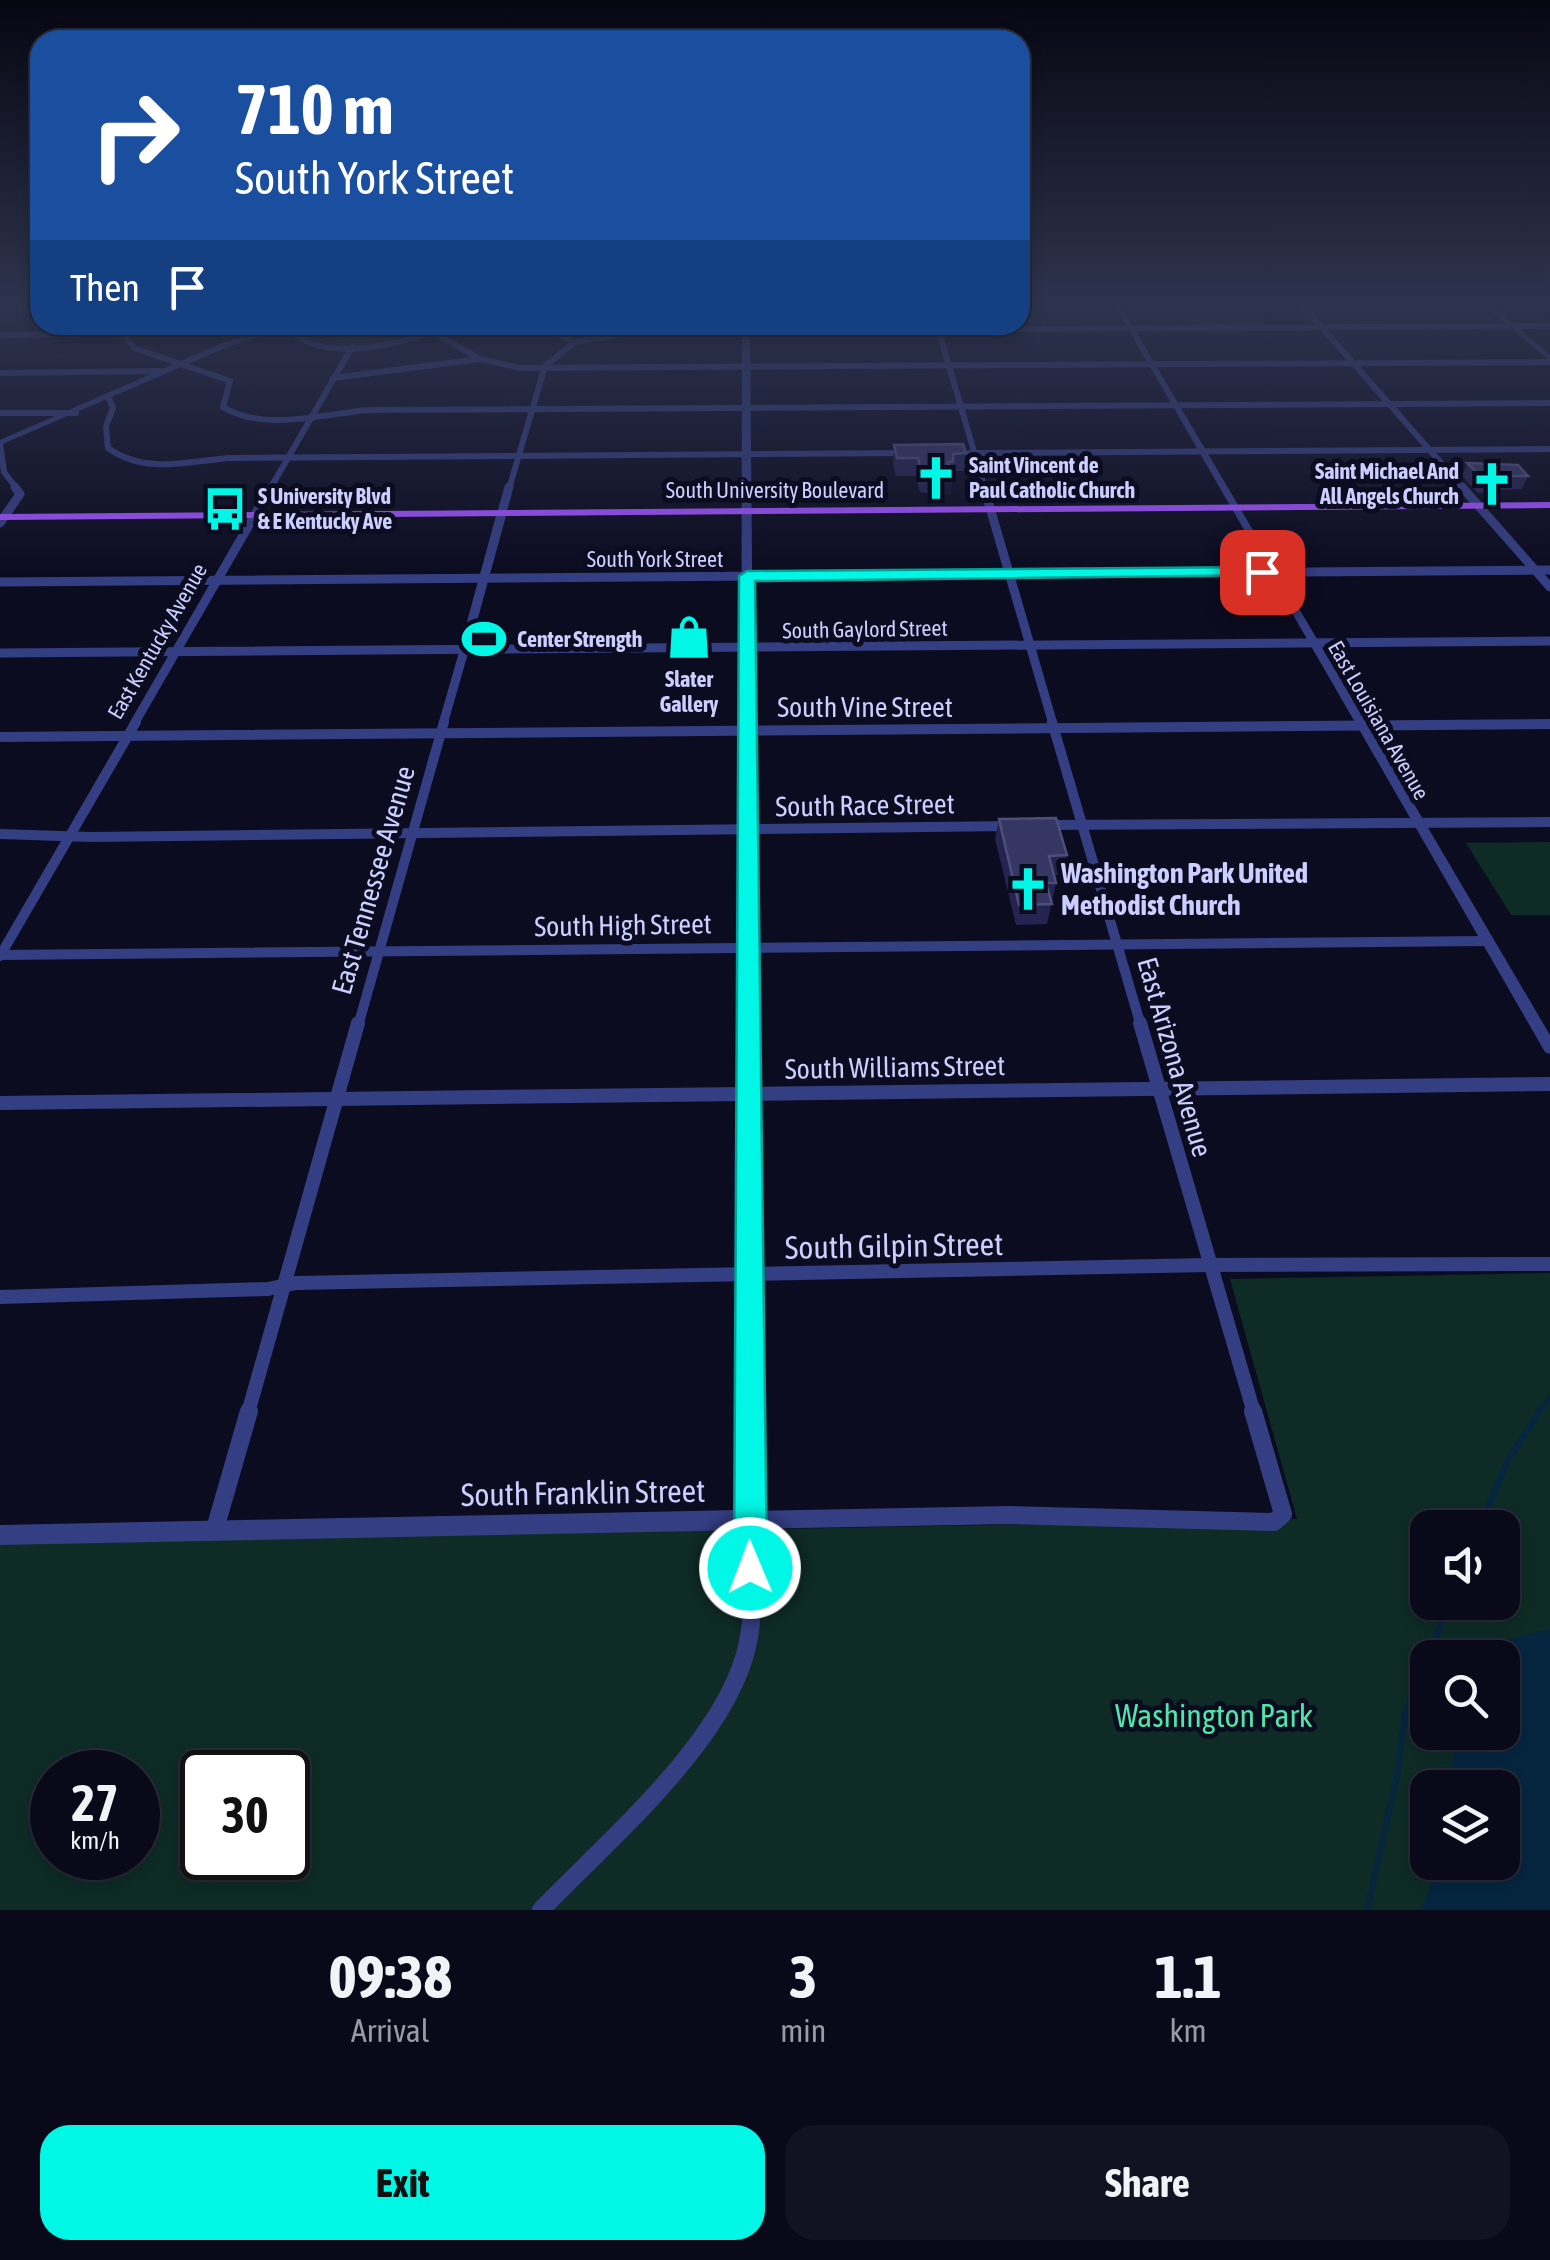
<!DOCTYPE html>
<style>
:root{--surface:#090919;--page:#121222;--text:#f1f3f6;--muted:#999aa2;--line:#292a38;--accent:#00f6e5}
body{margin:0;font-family:"Asap Condensed",sans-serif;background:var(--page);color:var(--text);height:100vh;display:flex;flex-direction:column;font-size:38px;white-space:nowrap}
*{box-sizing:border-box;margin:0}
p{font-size:32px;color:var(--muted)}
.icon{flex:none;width:55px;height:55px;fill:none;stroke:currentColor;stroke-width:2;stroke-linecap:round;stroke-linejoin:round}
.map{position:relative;height:1910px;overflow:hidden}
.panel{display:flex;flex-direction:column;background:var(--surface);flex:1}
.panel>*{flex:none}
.hud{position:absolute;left:30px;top:30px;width:1000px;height:305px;border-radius:30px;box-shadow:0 5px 15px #0003,0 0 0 2px var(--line);background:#1a4fa0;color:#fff;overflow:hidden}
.controls{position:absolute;left:1410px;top:1510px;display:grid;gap:20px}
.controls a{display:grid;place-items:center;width:110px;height:110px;border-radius:20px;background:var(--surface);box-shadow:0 5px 15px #0003,0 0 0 2px var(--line);font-size:50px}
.speed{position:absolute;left:30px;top:1750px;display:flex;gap:20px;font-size:50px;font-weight:700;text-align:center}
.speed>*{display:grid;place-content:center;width:130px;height:130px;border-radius:50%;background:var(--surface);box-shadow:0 5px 15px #0003,0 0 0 2px var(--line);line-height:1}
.speed small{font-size:25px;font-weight:400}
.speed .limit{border:5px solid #111;border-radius:15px;background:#fff;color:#111}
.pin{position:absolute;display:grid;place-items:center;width:85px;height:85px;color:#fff;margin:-42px;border-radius:20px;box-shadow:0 5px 15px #0006}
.me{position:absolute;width:110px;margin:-55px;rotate:359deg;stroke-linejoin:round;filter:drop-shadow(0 0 8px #0008)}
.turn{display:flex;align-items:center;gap:35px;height:210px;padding:0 40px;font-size:45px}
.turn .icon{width:130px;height:130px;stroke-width:2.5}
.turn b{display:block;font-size:70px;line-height:85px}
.then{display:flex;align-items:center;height:95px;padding:0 40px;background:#0003;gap:20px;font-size:38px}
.eta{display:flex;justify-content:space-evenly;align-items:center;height:170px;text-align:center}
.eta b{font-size:60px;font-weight:700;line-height:70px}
.cta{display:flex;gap:20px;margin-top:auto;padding:20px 40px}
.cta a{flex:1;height:115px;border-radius:30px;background:var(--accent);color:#111;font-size:40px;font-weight:700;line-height:115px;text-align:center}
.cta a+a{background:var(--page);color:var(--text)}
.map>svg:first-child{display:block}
.green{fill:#0e2b25;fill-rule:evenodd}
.water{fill:#06253f}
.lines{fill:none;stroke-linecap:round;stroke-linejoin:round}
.stream-far1{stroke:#06253f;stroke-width:5}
.stream{stroke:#06253f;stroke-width:6}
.minor-far4{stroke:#343e82;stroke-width:6}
.minor-far3{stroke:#343e82;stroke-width:9}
.minor-far2{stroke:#343e82;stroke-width:10}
.minor-far1{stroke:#343e82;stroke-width:14}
.minor{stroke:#343e82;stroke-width:18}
.tertiary{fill:#343e82;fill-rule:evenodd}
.primary{fill:#a152ff;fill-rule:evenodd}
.wall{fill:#252450}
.shaded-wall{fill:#131335}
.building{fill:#363663;stroke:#4e4e7b;stroke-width:2.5}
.route{fill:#00f6e5;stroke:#00a095;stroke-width:2.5}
.labels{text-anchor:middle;stroke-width:10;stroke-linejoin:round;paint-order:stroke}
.far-poi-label{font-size:22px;font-weight:bold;fill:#cbceff;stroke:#0c0c21;text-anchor:start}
.far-street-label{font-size:22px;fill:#cbceff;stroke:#0c0c21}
.street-label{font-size:28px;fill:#cbceff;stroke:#0c0c21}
.poi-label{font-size:28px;font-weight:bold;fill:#cbceff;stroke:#0c0c21;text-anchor:start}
.near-street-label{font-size:32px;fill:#cbceff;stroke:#0c0c21}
.near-park-label{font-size:32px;fill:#51e5a7;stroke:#0c0c21}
</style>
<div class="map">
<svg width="1550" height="1910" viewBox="0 0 1550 1910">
<rect width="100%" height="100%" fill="#0c0c21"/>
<g class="green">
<path d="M 322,325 L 408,325 L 421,331 C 389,352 333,349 299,335 Z"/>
<path d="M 1550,842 L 1550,915 L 1511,915 L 1466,843 Z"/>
<path d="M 1550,1273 L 1550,1910 L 0,1910 L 0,1544 L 1297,1519 L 1230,1279 ZM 1428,1528 L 1502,1528 L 1502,1602 L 1428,1602 ZM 1428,1658 L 1502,1658 L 1502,1732 L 1428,1732 ZM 52,1772 L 138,1772 L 138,1858 L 52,1858 ZM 202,1772 L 288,1772 L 288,1858 L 202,1858 ZM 1428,1788 L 1502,1788 L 1502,1862 L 1428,1862 Z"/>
</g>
<path class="water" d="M 1550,1629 L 1550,1910 L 1421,1910 L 1439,1863 L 1502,1862 L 1502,1788 L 1450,1787 L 1455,1733 L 1502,1732 L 1502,1658 L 1470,1657 L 1472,1648 Z"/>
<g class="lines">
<path class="stream-far1" d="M 1538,1413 L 1550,1398"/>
<g class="stream">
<path d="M 1479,1528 L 1508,1460 L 1540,1411"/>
<path d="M 1367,1910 L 1397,1776 L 1405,1713 L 1450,1602"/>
</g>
<g class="minor-far4">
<path d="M 1303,306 L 1464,489"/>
<path d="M 116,325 L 134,348 L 230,381 L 223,407 C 263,432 324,414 368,410 L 1550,403"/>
<path d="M 244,325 L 263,333"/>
<path d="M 420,325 L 480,359 L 520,368 L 1550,362"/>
<path d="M 536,325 L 575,342"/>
<path d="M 647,325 L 680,331 L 1550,326"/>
<path d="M 937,325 L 985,489"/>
<path d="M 286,327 C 322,364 389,345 433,333"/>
<path d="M 0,335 L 118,334"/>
<path d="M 0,373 L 164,371"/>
<path d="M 333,378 L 480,359"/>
<path d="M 109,399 L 113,408 L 106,426 L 108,448 C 144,474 187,462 228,458 L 906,453"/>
<path d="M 0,413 L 76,413"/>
<path d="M 0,443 L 4,472 L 17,489"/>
<path d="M 969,453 L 1550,449"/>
<path d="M 270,489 L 352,347"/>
<path d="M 509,489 L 545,366 L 575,342 L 653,329"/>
</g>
<g class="minor-far3">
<path d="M 984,487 L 1053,724"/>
<path d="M 1462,487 L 1550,587"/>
<path d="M 502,512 L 509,487"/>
<path d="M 0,523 L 20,494 L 15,487"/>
<path d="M 0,582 L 1550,570"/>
<path d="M 0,653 L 1550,641"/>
<path d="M 134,724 L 271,487"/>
<path d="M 443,724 L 464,651"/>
</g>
<g class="minor-far2">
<path d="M 1052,722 L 1141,1026"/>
<path d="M 0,737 L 1550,724"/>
<path d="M 1044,825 L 1550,822"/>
<path d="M 0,834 L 91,837 L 1011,826"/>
<path d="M 0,955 L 1487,941"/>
<path d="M 0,956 L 136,722"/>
<path d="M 358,1026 L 444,722"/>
</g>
<g class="minor-far1">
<path d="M 1140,1023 L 1254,1413"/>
<path d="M 0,1103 L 1550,1084"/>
<path d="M 0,1297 L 268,1289 L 296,1283 L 1209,1265 L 1550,1264"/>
<path d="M 248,1413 L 358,1023"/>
</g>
<g class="minor">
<path d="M 215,1529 L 249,1411"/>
<path d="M 541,1910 C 609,1839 729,1739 748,1642 C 756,1604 750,1559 750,1520 L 1010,1515 L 1274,1522 L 1283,1514 L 1253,1411"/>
</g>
<g class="tertiary">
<path d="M 0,306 L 7,306 L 0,311 Z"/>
<path d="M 1115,306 L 1121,306 L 1550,1035 L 1550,1054 L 1545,1052 Z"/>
<path d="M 1485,306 L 1492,306 L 1550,355 L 1550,361 Z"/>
<path d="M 289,325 L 301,325 L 230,346 L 0,445 L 0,440 L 224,342 Z"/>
<path d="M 742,325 L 750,325 L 760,1520 L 757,1527 L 750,1530 L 0,1545 L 0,1525 L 740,1510 Z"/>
<path d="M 502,509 L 507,512 L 469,651 L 464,654 L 460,653 L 459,651 L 497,512 Z"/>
</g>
<path class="primary" d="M 1550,502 L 1550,508 L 0,520 L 0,514 Z"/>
</g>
<g class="wall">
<path d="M 894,445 L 966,453 L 964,471 L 952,471 L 951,493 L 943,496 L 920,492 L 916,476 L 896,476 L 893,462 Z"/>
<path d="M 1467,463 L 1528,476 L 1522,489 L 1495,490 L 1493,493 L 1478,493 L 1462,476 Z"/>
<path d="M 999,819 L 1067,855 L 1062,875 L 1054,875 L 1056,883 L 1047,924 L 1016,925 L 995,839 Z"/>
</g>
<path class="shaded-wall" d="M 952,476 L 951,493 L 943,496 L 945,478 Z"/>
<g class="building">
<path d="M 963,444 L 966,453 L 953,454 L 953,462 L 948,462 L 952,476 L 945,478 L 922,474 L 918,458 L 897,458 L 894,445 Z"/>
<path d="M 1467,463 L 1518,465 L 1528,476 L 1496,476 L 1499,480 L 1484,480 Z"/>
<path d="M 1056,818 L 1067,855 L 1049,856 L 1056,883 L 1046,883 L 1052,904 L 1019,905 L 999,819 Z"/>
</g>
<linearGradient id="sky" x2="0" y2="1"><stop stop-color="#070712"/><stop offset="0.53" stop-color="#2e344e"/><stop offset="1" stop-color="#2e344e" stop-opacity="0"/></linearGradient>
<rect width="1550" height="573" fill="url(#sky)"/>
<path class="route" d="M 1262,567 L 1270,572 L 1267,575 L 755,581 L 767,1568 L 762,1580 L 750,1585 L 739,1580 L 734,1568 L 739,576 L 747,571 Z"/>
<defs>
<g id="church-bare" transform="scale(3.45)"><path d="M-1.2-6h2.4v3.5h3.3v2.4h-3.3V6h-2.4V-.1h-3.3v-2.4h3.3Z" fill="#00f6e5" stroke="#0c0c21" stroke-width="2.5" paint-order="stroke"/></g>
<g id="bus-bare" transform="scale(3.45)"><path d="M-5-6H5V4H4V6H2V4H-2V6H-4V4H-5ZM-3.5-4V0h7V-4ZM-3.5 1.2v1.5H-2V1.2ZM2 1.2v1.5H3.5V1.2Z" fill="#00f6e5" stroke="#0c0c21" stroke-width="2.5" paint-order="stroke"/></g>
<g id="shop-bare" transform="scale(3.45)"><path d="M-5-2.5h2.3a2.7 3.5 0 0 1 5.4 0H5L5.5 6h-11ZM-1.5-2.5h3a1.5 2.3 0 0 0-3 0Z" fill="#00f6e5" stroke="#0c0c21" stroke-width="2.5" paint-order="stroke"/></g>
<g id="stadium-bare" transform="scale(3.45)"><path d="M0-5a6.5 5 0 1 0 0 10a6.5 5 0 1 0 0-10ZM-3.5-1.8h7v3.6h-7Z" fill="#00f6e5" stroke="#0c0c21" stroke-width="2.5" paint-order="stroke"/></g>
</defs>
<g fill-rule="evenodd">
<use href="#church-bare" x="936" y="478"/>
<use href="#church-bare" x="1492" y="484"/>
<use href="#bus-bare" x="225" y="509"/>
<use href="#shop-bare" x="689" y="637"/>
<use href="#stadium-bare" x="484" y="639"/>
<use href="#church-bare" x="1028" y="889"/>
</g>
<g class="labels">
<g class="far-poi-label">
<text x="969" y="473">Saint Vincent de<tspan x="969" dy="25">Paul Catholic Church</tspan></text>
<text x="1459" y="479" text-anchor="end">Saint Michael And<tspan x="1459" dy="25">All Angels Church</tspan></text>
<text x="258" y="504">S University Blvd<tspan x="258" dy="25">&amp; E Kentucky Ave</tspan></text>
<text x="517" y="647">Center Strength</text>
<text x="689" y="687" text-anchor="middle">Slater<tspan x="689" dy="25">Gallery</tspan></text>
</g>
<g class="far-street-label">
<text x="775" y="498">South University Boulevard</text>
<text x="655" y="567">South York Street</text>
<text transform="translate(865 629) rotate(-1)" y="8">South Gaylord Street</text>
<text transform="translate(157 641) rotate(-60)" y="8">East Kentucky Avenue</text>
<text transform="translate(1379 720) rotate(60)" y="8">East Louisiana Avenue</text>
</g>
<g class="street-label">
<text x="865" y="717">South Vine Street</text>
<text transform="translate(865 805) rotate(-1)" y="10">South Race Street</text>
<text transform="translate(373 880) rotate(-74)" y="10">East Tennessee Avenue</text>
<text transform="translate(623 925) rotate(-1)" y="10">South High Street</text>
<text transform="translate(1175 1057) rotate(74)" y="10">East Arizona Avenue</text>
<text transform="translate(895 1067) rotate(-1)" y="10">South Williams Street</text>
</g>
<g class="poi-label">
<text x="1061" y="883">Washington Park United<tspan x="1061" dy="32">Methodist Church</tspan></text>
</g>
<g class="near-street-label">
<text transform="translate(894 1246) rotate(-1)" y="11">South Gilpin Street</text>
<text transform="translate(583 1493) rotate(-1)" y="11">South Franklin Street</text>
</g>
<g class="near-park-label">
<text x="1214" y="1727">Washington Park</text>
</g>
</g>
</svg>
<div class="controls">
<a><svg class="icon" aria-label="sound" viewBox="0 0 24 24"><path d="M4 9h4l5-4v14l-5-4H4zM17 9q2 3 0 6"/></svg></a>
<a><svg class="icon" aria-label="search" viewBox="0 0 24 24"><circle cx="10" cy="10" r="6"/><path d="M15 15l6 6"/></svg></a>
<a><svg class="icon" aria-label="layers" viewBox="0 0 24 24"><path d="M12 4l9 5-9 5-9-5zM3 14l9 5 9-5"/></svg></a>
</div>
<div class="speed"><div>27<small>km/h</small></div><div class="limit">30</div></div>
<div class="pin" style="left:1262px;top:572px;background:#d93025"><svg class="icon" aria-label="arrive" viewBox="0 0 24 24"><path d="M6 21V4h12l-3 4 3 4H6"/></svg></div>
<svg class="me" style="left:750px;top:1568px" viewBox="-20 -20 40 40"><circle r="17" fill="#00f6e5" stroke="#fff" stroke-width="3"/><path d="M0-11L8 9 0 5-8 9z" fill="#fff"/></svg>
<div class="hud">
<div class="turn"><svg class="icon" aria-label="right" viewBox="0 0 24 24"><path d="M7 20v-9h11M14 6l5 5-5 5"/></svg><div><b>710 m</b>South York Street</div></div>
<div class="then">Then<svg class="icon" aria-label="arrive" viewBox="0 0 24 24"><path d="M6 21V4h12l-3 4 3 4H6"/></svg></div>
</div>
</div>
<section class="panel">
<div class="eta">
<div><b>09:38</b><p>Arrival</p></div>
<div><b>3</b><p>min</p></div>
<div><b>1.1</b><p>km</p></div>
</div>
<div class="cta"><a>Exit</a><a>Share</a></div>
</section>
